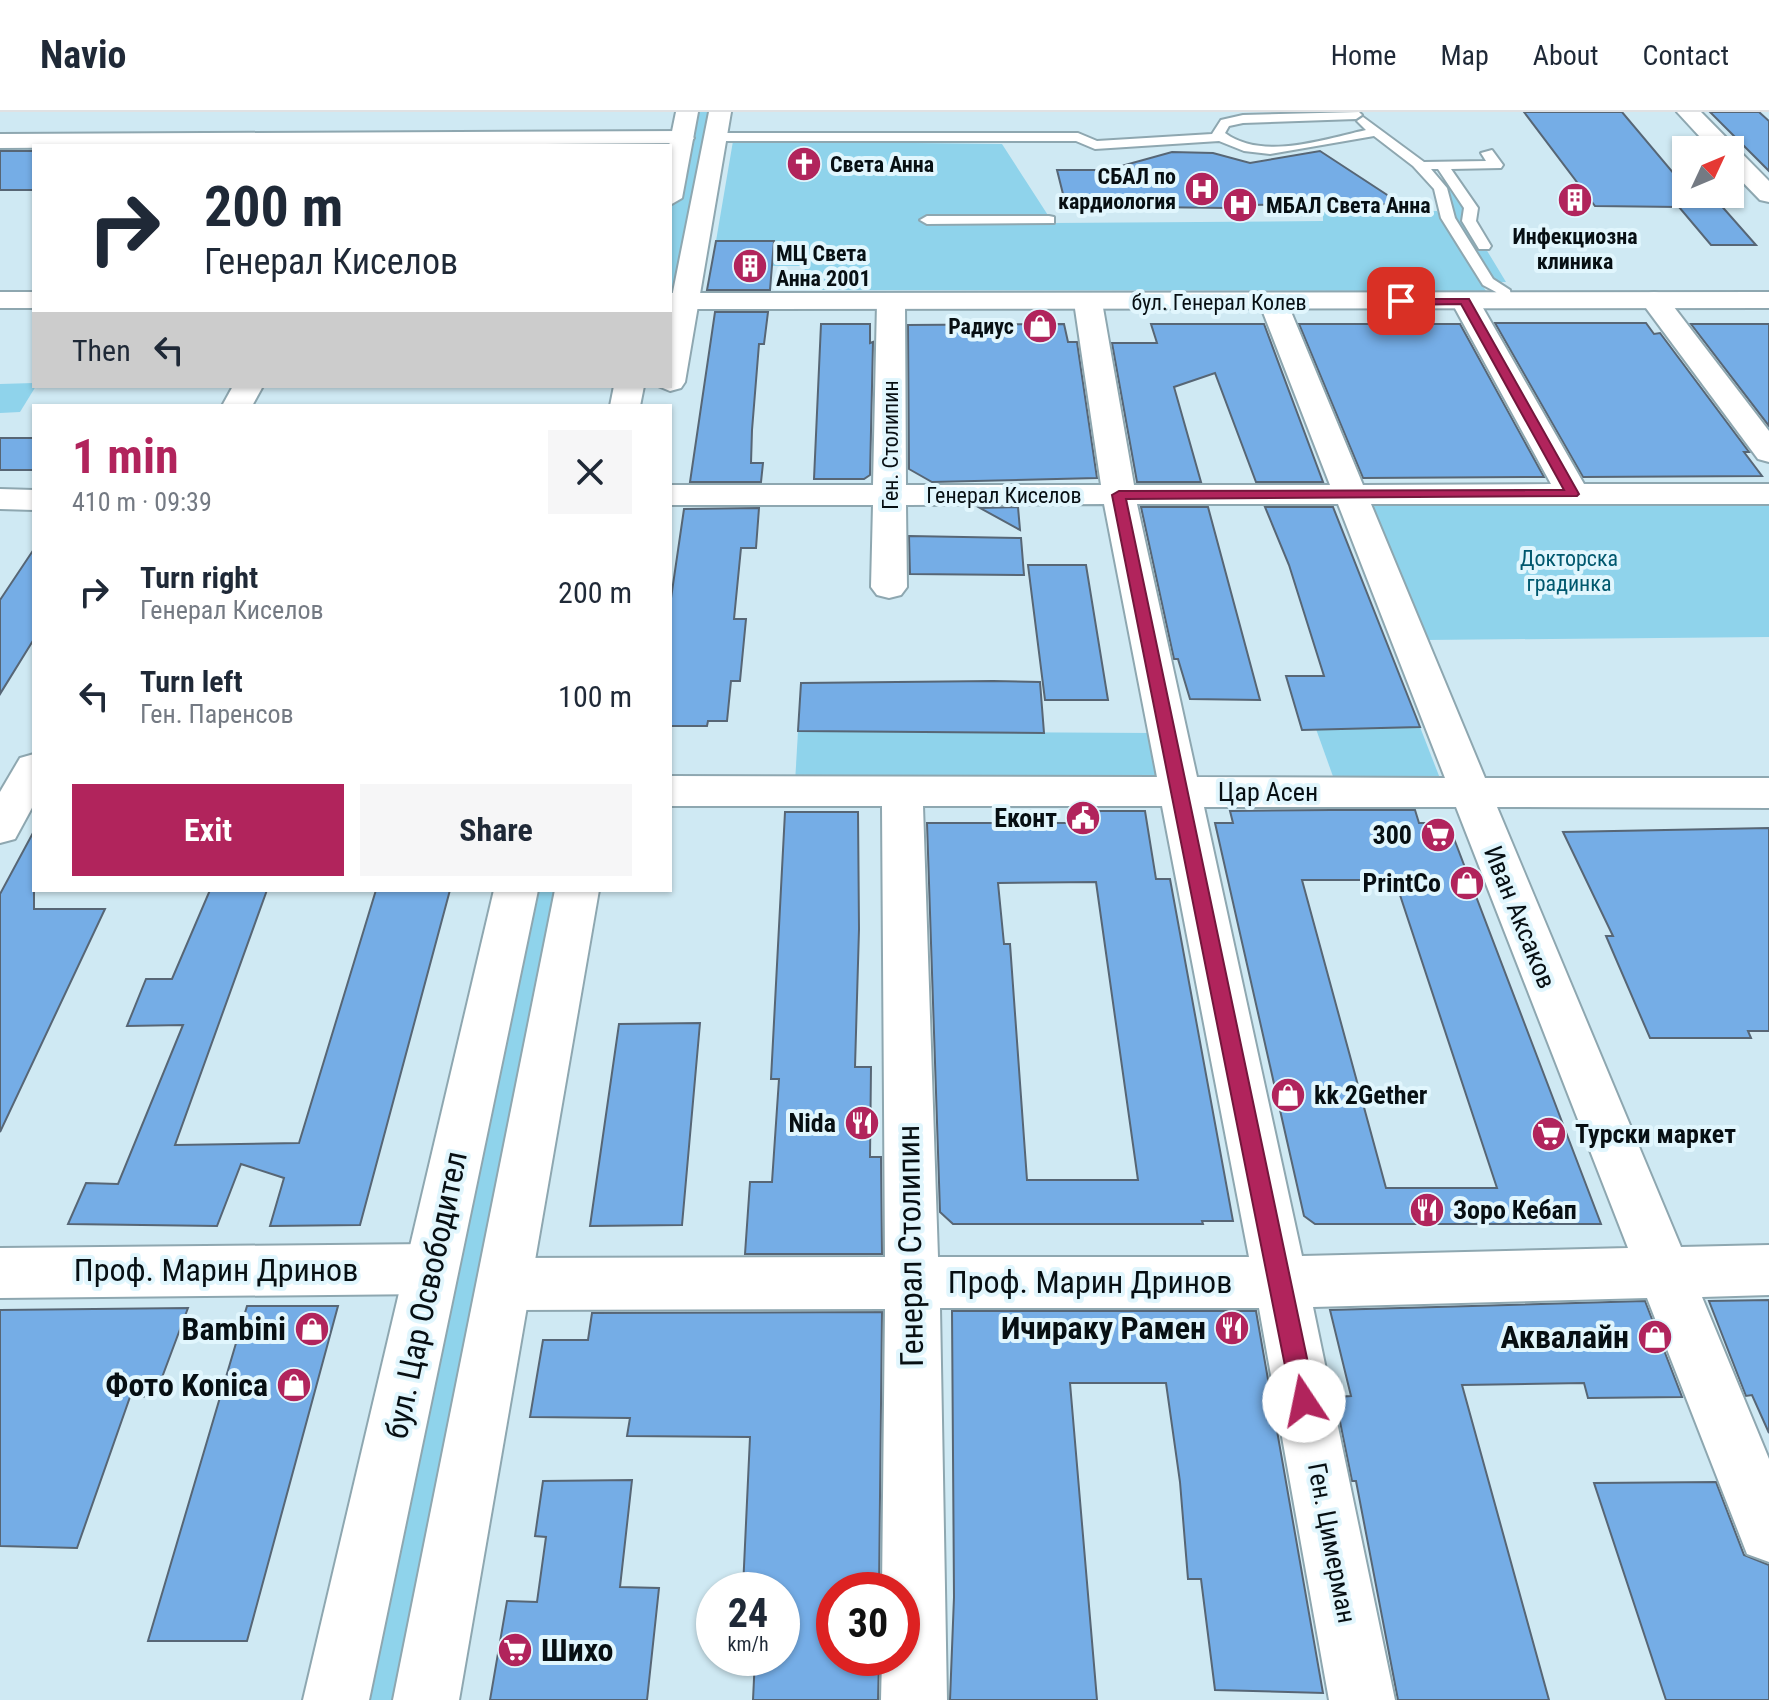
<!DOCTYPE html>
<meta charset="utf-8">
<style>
:root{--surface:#fff;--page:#f6f6f7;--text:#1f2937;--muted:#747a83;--line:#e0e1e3;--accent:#b1245c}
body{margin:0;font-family:"Roboto Condensed",sans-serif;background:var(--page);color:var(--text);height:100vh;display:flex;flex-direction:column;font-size:30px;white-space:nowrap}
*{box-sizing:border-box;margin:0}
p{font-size:26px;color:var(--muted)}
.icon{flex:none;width:44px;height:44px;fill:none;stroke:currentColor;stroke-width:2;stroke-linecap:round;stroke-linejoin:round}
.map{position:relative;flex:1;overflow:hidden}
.side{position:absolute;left:32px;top:292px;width:640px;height:488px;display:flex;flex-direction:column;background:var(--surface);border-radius:0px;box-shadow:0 2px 6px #0004}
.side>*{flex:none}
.hud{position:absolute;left:32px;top:32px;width:640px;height:244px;border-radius:0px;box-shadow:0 2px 6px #0004;background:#fff;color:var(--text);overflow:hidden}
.needle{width:52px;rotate:46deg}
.tools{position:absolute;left:1672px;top:24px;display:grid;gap:16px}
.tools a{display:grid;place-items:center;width:72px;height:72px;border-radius:0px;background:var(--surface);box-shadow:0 2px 6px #0004;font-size:40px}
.speed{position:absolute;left:696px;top:1460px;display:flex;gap:16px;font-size:40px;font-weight:700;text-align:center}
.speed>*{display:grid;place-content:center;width:104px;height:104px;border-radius:50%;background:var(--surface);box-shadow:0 2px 6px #0004;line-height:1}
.speed small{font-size:20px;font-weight:400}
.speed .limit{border:12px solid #d22;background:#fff;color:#111}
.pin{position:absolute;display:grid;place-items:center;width:68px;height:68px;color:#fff;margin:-34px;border-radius:16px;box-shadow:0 4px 12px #0006}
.me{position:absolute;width:88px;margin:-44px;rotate:349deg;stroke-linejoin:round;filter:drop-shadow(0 0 6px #0008)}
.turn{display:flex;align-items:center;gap:28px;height:168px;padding:0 40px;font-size:36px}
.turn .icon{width:104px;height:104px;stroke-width:2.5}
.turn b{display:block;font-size:56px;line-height:68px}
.then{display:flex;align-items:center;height:76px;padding:0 40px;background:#0003;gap:16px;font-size:30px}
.round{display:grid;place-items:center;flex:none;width:84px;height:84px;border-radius:0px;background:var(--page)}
.head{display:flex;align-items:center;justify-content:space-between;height:136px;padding:0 40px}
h1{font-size:48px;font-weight:700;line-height:60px;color:var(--accent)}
.primary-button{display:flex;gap:16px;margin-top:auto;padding:16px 40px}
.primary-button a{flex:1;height:92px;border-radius:0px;background:var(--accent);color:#fff;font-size:32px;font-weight:700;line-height:92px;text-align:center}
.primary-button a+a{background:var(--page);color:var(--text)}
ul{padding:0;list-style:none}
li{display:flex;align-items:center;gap:24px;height:104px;padding:0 40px}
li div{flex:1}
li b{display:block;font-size:30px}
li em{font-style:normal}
header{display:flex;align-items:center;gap:48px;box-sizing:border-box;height:112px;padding:0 40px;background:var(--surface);border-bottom:2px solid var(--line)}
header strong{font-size:38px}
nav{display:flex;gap:44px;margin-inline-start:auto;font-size:28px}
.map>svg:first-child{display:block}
.green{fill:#8fd3eb}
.building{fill:#75ade6;stroke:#576675;stroke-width:2;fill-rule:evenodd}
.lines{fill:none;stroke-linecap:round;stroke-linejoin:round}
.service-casing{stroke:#8ea7b0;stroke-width:4}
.minor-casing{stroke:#8ea7b0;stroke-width:4}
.tertiary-casing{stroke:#8ea7b0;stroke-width:4}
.secondary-casing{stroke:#8ea7b0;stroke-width:4}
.service{fill:#fff;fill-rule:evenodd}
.minor{fill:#fff;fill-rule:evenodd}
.tertiary{fill:#fff;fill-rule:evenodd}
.secondary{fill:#fff;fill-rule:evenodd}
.route{fill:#b1245c;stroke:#73173c;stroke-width:2}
.labels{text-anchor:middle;stroke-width:8;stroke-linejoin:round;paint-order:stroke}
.far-poi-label{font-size:22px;font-weight:bold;fill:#070f13;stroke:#e1f6fd;text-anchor:start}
.far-street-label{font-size:22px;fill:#070f13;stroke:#e1f6fd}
.far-park-label{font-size:22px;fill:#00586e;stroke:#e1f6fd}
.street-label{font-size:26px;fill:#070f13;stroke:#e1f6fd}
.poi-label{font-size:26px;font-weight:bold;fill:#070f13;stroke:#e1f6fd;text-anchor:end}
.near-street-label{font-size:32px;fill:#070f13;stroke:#e1f6fd}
.near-poi-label{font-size:32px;font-weight:bold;fill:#070f13;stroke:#e1f6fd;text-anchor:end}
</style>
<header>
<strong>Navio</strong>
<nav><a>Home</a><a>Map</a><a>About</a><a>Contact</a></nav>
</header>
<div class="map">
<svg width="1769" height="1588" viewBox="0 0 1769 1588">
<rect width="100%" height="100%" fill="#cfe9f3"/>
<g class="green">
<path d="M 687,0 L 719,0 L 670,274 L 670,85 Z"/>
<path d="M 733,29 L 1002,32 L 1053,111 L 1323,109 L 1323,100 L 1437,99 L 1486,179 L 803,178 L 805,154 L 771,154 L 716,129 Z"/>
<path d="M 1435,72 L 1455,73 L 1469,109 L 1506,170 L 1488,170 Z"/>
<path d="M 34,271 L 36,274 L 20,300 L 0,301 L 0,272 Z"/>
<path d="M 1368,390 L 1769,391 L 1769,525 L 1425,528 Z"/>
<path d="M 1420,615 L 1441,669 L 1335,670 L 1316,617 Z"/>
<path d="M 798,619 L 1152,621 L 1159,672 L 795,671 Z"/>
<path d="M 516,778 L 577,778 L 431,1588 L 335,1588 Z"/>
</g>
<g class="building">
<path d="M 1524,0 L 1622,0 L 1686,76 L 1686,82 L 1711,82 L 1756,133 L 1711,133 L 1679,95 L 1595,94 Z"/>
<path d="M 1710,0 L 1759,0 L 1769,9 L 1769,59 Z"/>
<rect x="0" y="39" width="34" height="39"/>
<path d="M 1320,39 L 1401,92 L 1226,93 L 1227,96 L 1066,94 L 1057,58 L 1107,58 L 1172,40 L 1213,41 L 1250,51 Z"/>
<path d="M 716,129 L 774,129 L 770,178 L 707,178 Z"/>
<path d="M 715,200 L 768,200 L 764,232 L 759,232 L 752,318 L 751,351 L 763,351 L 761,370 L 690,370 Z"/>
<path d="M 1495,211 L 1646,211 L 1654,222 L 1660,221 L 1749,340 L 1744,340 L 1762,364 L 1583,365 Z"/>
<path d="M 821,212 L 870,212 L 870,231 L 873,230 L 870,363 L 864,367 L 814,367 Z"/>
<path d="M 1064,212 L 1068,230 L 1077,230 L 1097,366 L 932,370 L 909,357 L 908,213 Z"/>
<path d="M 1151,212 L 1264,212 L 1323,370 L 1256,370 L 1215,261 L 1174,275 L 1201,370 L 1137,370 L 1112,231 L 1157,231 Z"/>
<path d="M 1299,212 L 1460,212 L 1544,365 L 1363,366 Z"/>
<path d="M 1691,212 L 1769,212 L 1769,314 Z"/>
<rect x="0" y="326" width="34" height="32"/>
<path d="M 1018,395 L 1020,418 L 980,396 Z"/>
<path d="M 1141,395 L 1208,395 L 1260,588 L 1190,587 L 1178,547 L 1174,547 Z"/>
<path d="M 1265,395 L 1333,395 L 1420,615 L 1302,618 L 1286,564 L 1324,564 L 1289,453 Z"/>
<path d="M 759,396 L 756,436 L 741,436 L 734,507 L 746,507 L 740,569 L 731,569 L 727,609 L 708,609 L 707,614 L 670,614 L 670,493 L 684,397 Z"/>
<path d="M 909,424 L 1021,426 L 1024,463 L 910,462 Z"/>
<path d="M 34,437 L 34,527 L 0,582 L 0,488 Z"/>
<path d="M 1028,453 L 1086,453 L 1108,588 L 1045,588 Z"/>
<path d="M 993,569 L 1040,570 L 1044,621 L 798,619 L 801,571 Z"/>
<path d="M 1331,698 L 1415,698 L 1419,711 L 1448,711 L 1601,1112 L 1315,1112 L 1304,1104 L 1215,711 L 1233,711 L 1230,699 ZM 1302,768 L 1395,768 L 1497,1076 L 1386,1076 Z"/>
<path d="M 1076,699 L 1145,699 L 1156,767 L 1170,767 L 1233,1109 L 1202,1109 L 1203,1112 L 953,1112 L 940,1100 L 927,711 L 1077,711 ZM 1096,770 L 1138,1068 L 1027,1068 L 1010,832 L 1004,832 L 998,771 Z"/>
<path d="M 785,700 L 858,700 L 859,817 L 855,955 L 871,955 L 870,1045 L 881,1045 L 882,1142 L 745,1142 L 750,1070 L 772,1070 L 779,967 L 771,967 Z"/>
<path d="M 1769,716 L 1769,919 L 1748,919 L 1751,926 L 1650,926 L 1606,824 L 1613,824 L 1563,720 Z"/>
<path d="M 34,719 L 34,797 L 105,797 L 0,1020 L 0,782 Z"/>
<path d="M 210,778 L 267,778 L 175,1033 L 299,1031 L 376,778 L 450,778 L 360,1113 L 270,1114 L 284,1066 L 241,1052 L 217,1114 L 68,1112 L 86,1071 L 118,1072 L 183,913 L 127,914 L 146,867 L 172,867 Z"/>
<path d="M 700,911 L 682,1113 L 590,1114 L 619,912 Z"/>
<path d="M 1769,1188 L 1769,1321 L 1752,1283 L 1746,1284 L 1709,1189 Z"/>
<path d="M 1645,1189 L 1682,1285 L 1588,1286 L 1584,1271 L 1462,1273 L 1549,1588 L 1398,1588 L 1356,1369 L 1352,1369 L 1335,1285 L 1351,1284 L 1330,1198 Z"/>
<path d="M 247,1194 L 338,1194 L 247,1529 L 148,1529 Z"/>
<path d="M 188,1196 L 155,1284 L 130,1285 L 77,1436 L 0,1434 L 0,1198 Z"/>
<path d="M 952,1199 L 1256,1199 L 1323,1581 L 1215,1578 L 1201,1467 L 1188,1467 L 1180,1370 L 1166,1271 L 1070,1271 L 1097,1588 L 950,1588 L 954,1485 Z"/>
<path d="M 882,1200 L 879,1478 L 834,1478 L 834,1546 L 879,1546 L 878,1588 L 753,1588 L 755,1546 L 782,1546 L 782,1478 L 743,1476 L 750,1325 L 627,1324 L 630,1306 L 530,1305 L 543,1228 L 588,1228 L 592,1201 Z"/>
<path d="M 632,1368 L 620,1475 L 659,1476 L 647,1588 L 490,1588 L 507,1489 L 537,1490 L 546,1425 L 535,1424 L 543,1369 Z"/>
<path d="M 1716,1370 L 1744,1443 L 1769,1453 L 1769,1588 L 1666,1588 L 1594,1371 Z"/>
</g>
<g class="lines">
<g class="service-casing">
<g id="service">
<path d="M 1359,0 L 1362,3 L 1356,7 L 1243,11 L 1229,14 L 1225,21 C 1263,49 1325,27 1366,18 L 1357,9 L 1363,5 L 1424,50 L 1486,49 L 1481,41 L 1492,38 L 1503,53 L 1501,56 L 1451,57 L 1478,96 L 1476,109 L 1491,134 L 1489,137 L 1479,137 L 1462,109 L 1464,96 L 1438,57 L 1431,57 L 1447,76 L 1455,106 L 1493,167 L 1510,178 L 1512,192 L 1502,192 L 1496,180 L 1483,173 L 1441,106 L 1434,77 L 1413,54 L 1374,24 L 1270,42 L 1244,39 L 1219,29 L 1095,37 L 1076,29 L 715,29 L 709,25 L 715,21 L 1078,21 L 1097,29 L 1212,22 L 1221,8 L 1243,3 Z"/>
<path d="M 1049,104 L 1054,105 L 1054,111 L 927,112 L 920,108 L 927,104 Z"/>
</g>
</g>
<g class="minor-casing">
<g id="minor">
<path d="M 1677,0 L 1701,0 L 1769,69 L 1769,90 L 1760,88 L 1730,57 L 1730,38 L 1712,38 Z"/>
<path d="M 682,19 L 694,26 L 690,31 L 0,36 L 0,22 Z"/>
<path d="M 1654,180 L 1664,182 L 1769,319 L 1769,350 L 1758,347 L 1640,188 L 1644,182 Z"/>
<path d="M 1465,181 L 1475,183 L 1479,189 L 1584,372 L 1769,372 L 1769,392 L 1371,392 L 1485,666 L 1769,666 L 1769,696 L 1497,695 L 1681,1135 L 1769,1133 L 1769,1183 L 1702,1185 L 1769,1347 L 1769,1450 L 1747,1442 L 1647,1186 L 1313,1195 L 1395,1588 L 1329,1588 L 1259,1196 L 940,1196 L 947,1588 L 881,1588 L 882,1546 L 902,1546 L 902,1478 L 882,1478 L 885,1197 L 506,1198 L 487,1190 L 479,1172 L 487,1154 L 506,1146 L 885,1145 L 882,694 L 670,694 L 670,664 L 1157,665 L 1104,392 L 906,393 L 907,475 L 901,483 L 889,486 L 877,483 L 871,475 L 873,393 L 670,393 L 670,373 L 873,373 L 877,191 L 881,185 L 901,185 L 905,191 L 906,373 L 1101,373 L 1074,190 L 1078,184 L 1098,184 L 1102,190 L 1134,373 L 1330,373 L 1259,190 L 1263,184 L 1283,184 L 1287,190 L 1363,373 L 1551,372 L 1451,189 L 1455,183 ZM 1137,392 L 1338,392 L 1445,666 L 1197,665 ZM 923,694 L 1162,694 L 1249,1145 L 938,1145 ZM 1204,695 L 1456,695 L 1628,1136 L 1302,1144 Z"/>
<path d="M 233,274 L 263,274 L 252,294 L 222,294 Z"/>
<path d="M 0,377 L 34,378 L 34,398 L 0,397 Z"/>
<path d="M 34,642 L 34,692 L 15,727 L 0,731 L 0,680 L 20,646 Z"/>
<path d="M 431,1132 L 450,1139 L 458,1157 L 450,1175 L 431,1182 L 0,1186 L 0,1136 Z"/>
</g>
</g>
<g class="tertiary-casing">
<g id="tertiary">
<rect x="0" y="180" width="34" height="16"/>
<path d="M 1769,180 L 1769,196 L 670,197 L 670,181 Z"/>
</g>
</g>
<g class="secondary-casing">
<g id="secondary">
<path d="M 676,0 L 698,0 L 682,86 L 670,93 L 669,34 Z"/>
<path d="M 709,0 L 731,0 L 685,270 L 681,276 L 670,279 L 658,274 L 670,274 L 670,195 Z"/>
<path d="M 614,274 L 644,274 L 640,294 L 610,294 Z"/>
<path d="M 494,778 L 538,778 L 369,1588 L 303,1588 Z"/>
<path d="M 555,778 L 599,778 L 459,1588 L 393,1588 Z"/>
</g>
</g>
<use href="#service" class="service"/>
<use href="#minor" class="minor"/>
<use href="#tertiary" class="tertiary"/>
<use href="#secondary" class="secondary"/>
</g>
<path class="route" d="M 1397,187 L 1469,187 L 1579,382 L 1577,384 L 1126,387 L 1316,1289 L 1312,1298 L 1304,1301 L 1296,1298 L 1292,1289 L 1112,383 L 1119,379 L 1564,378 L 1461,192 L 1401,193 Z"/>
<defs>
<g id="church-disc" transform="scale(1.8)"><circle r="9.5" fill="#b1245c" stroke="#e1f6fd"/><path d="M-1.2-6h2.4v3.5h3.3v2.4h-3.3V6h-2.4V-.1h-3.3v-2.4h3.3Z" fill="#fff"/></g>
<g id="hospital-disc" transform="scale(1.8)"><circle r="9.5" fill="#b1245c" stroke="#e1f6fd"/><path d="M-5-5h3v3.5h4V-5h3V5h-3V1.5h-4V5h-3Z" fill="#fff"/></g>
<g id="building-disc" transform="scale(1.8)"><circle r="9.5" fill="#b1245c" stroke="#e1f6fd"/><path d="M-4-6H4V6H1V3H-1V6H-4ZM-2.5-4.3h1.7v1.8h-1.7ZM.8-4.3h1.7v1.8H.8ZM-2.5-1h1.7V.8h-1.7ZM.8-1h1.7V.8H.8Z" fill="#fff"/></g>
<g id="shop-disc" transform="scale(1.8)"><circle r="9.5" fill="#b1245c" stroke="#e1f6fd"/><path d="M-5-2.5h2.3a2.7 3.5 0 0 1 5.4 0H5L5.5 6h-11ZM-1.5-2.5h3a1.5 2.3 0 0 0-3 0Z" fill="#fff"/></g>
<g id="civic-disc" transform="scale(1.8)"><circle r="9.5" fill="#b1245c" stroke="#e1f6fd"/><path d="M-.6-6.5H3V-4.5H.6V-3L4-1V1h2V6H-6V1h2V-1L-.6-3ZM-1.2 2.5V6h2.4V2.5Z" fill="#fff"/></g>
<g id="supermarket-disc" transform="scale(1.8)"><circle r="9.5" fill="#b1245c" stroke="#e1f6fd"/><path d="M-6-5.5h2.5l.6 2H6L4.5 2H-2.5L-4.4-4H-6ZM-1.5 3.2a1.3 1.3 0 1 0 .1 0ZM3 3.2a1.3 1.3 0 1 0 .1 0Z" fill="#fff"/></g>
<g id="restaurant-disc" transform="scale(1.8)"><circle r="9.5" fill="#b1245c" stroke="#e1f6fd"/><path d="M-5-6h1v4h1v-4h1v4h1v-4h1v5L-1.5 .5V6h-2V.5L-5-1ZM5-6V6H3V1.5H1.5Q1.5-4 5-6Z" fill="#fff"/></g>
</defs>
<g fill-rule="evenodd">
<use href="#church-disc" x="804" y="52"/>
<use href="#hospital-disc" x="1202" y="77"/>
<use href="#building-disc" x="1575" y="88"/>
<use href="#hospital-disc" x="1240" y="93"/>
<use href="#building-disc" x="750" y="154"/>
<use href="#shop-disc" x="1040" y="214"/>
<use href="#civic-disc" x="1083" y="706"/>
<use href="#supermarket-disc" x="1438" y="723"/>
<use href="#shop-disc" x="1467" y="771"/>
<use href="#shop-disc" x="1288" y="983"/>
<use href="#restaurant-disc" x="862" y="1011"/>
<use href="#supermarket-disc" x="1549" y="1022"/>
<use href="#restaurant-disc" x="1427" y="1098"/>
<use href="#restaurant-disc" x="1232" y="1216"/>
<use href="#shop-disc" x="312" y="1217"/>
<use href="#shop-disc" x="1655" y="1225"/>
<use href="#shop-disc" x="294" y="1273"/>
<use href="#supermarket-disc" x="515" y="1538"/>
</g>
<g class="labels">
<g class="far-poi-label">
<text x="830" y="60">Света Анна</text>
<text x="1176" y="72" text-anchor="end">СБАЛ по<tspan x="1176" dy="25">кардиология</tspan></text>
<text x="1266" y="101">МБАЛ Света Анна</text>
<text x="1575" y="132" text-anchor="middle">Инфекциозна<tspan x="1575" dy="25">клиника</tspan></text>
<text x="776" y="149">МЦ Света<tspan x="776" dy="25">Анна 2001</tspan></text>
<text x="1014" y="222" text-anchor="end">Радиус</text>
</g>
<g class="far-street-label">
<text x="1219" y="198">бул. Генерал Колев</text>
<text transform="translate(890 333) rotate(-90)" y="8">Ген. Столипин</text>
<text x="1004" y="391">Генерал Киселов</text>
</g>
<g class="far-park-label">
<text x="1569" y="454">Докторска<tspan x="1569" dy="25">градинка</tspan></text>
</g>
<g class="street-label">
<text x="1268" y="689">Цар Асен</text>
<text transform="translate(1520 805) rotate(68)" y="9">Иван Аксаков</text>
<text transform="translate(1332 1431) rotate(79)" y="9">Ген. Цимерман</text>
</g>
<g class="poi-label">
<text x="1057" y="715">Еконт</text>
<text x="1412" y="732">300</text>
<text x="1441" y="780">PrintCo</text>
<text x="1314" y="992" text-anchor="start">kk 2Gether</text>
<text x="836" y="1020">Nida</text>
<text x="1575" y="1031" text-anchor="start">Турски маркет</text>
<text x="1453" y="1107" text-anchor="start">Зоро Кебап</text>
</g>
<g class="near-street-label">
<text transform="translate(910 1134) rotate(-91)" y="11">Генерал Столипин</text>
<text x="216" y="1169">Проф. Марин Дринов</text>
<text x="1090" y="1181">Проф. Марин Дринов</text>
<text transform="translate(426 1183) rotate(-78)" y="11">бул. Цар Освободител</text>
</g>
<g class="near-poi-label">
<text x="1206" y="1227">Ичираку Рамен</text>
<text x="286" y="1228">Bambini</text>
<text x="1629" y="1236">Аквалайн</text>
<text x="268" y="1284">Фото Konica</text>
<text x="541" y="1549" text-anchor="start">Шихо</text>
</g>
</g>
</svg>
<div class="tools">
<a><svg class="needle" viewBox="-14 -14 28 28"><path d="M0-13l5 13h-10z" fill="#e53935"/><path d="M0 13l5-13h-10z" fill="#747a83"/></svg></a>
</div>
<div class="speed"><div>24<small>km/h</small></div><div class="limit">30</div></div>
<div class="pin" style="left:1401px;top:189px;background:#d93025"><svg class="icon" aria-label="arrive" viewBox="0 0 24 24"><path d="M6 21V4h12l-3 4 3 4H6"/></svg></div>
<svg class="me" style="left:1304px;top:1289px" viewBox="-20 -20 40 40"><circle r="19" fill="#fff"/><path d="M0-13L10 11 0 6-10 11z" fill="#b1245c"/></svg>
<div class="hud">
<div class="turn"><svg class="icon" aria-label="right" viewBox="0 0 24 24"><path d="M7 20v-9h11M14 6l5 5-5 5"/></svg><div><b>200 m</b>Генерал Киселов</div></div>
<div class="then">Then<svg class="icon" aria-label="left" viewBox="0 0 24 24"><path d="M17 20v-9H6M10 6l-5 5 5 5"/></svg></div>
</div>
<section class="side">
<div class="head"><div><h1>1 min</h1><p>410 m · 09:39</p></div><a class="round"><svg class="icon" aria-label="close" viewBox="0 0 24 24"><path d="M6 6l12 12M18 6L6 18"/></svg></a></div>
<ul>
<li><svg class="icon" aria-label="right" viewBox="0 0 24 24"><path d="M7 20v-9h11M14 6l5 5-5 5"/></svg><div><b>Turn right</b><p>Генерал Киселов</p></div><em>200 m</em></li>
<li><svg class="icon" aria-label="left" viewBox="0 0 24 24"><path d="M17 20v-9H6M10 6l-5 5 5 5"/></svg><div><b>Turn left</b><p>Ген. Паренсов</p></div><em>100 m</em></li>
</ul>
<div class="primary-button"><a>Exit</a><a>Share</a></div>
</section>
</div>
